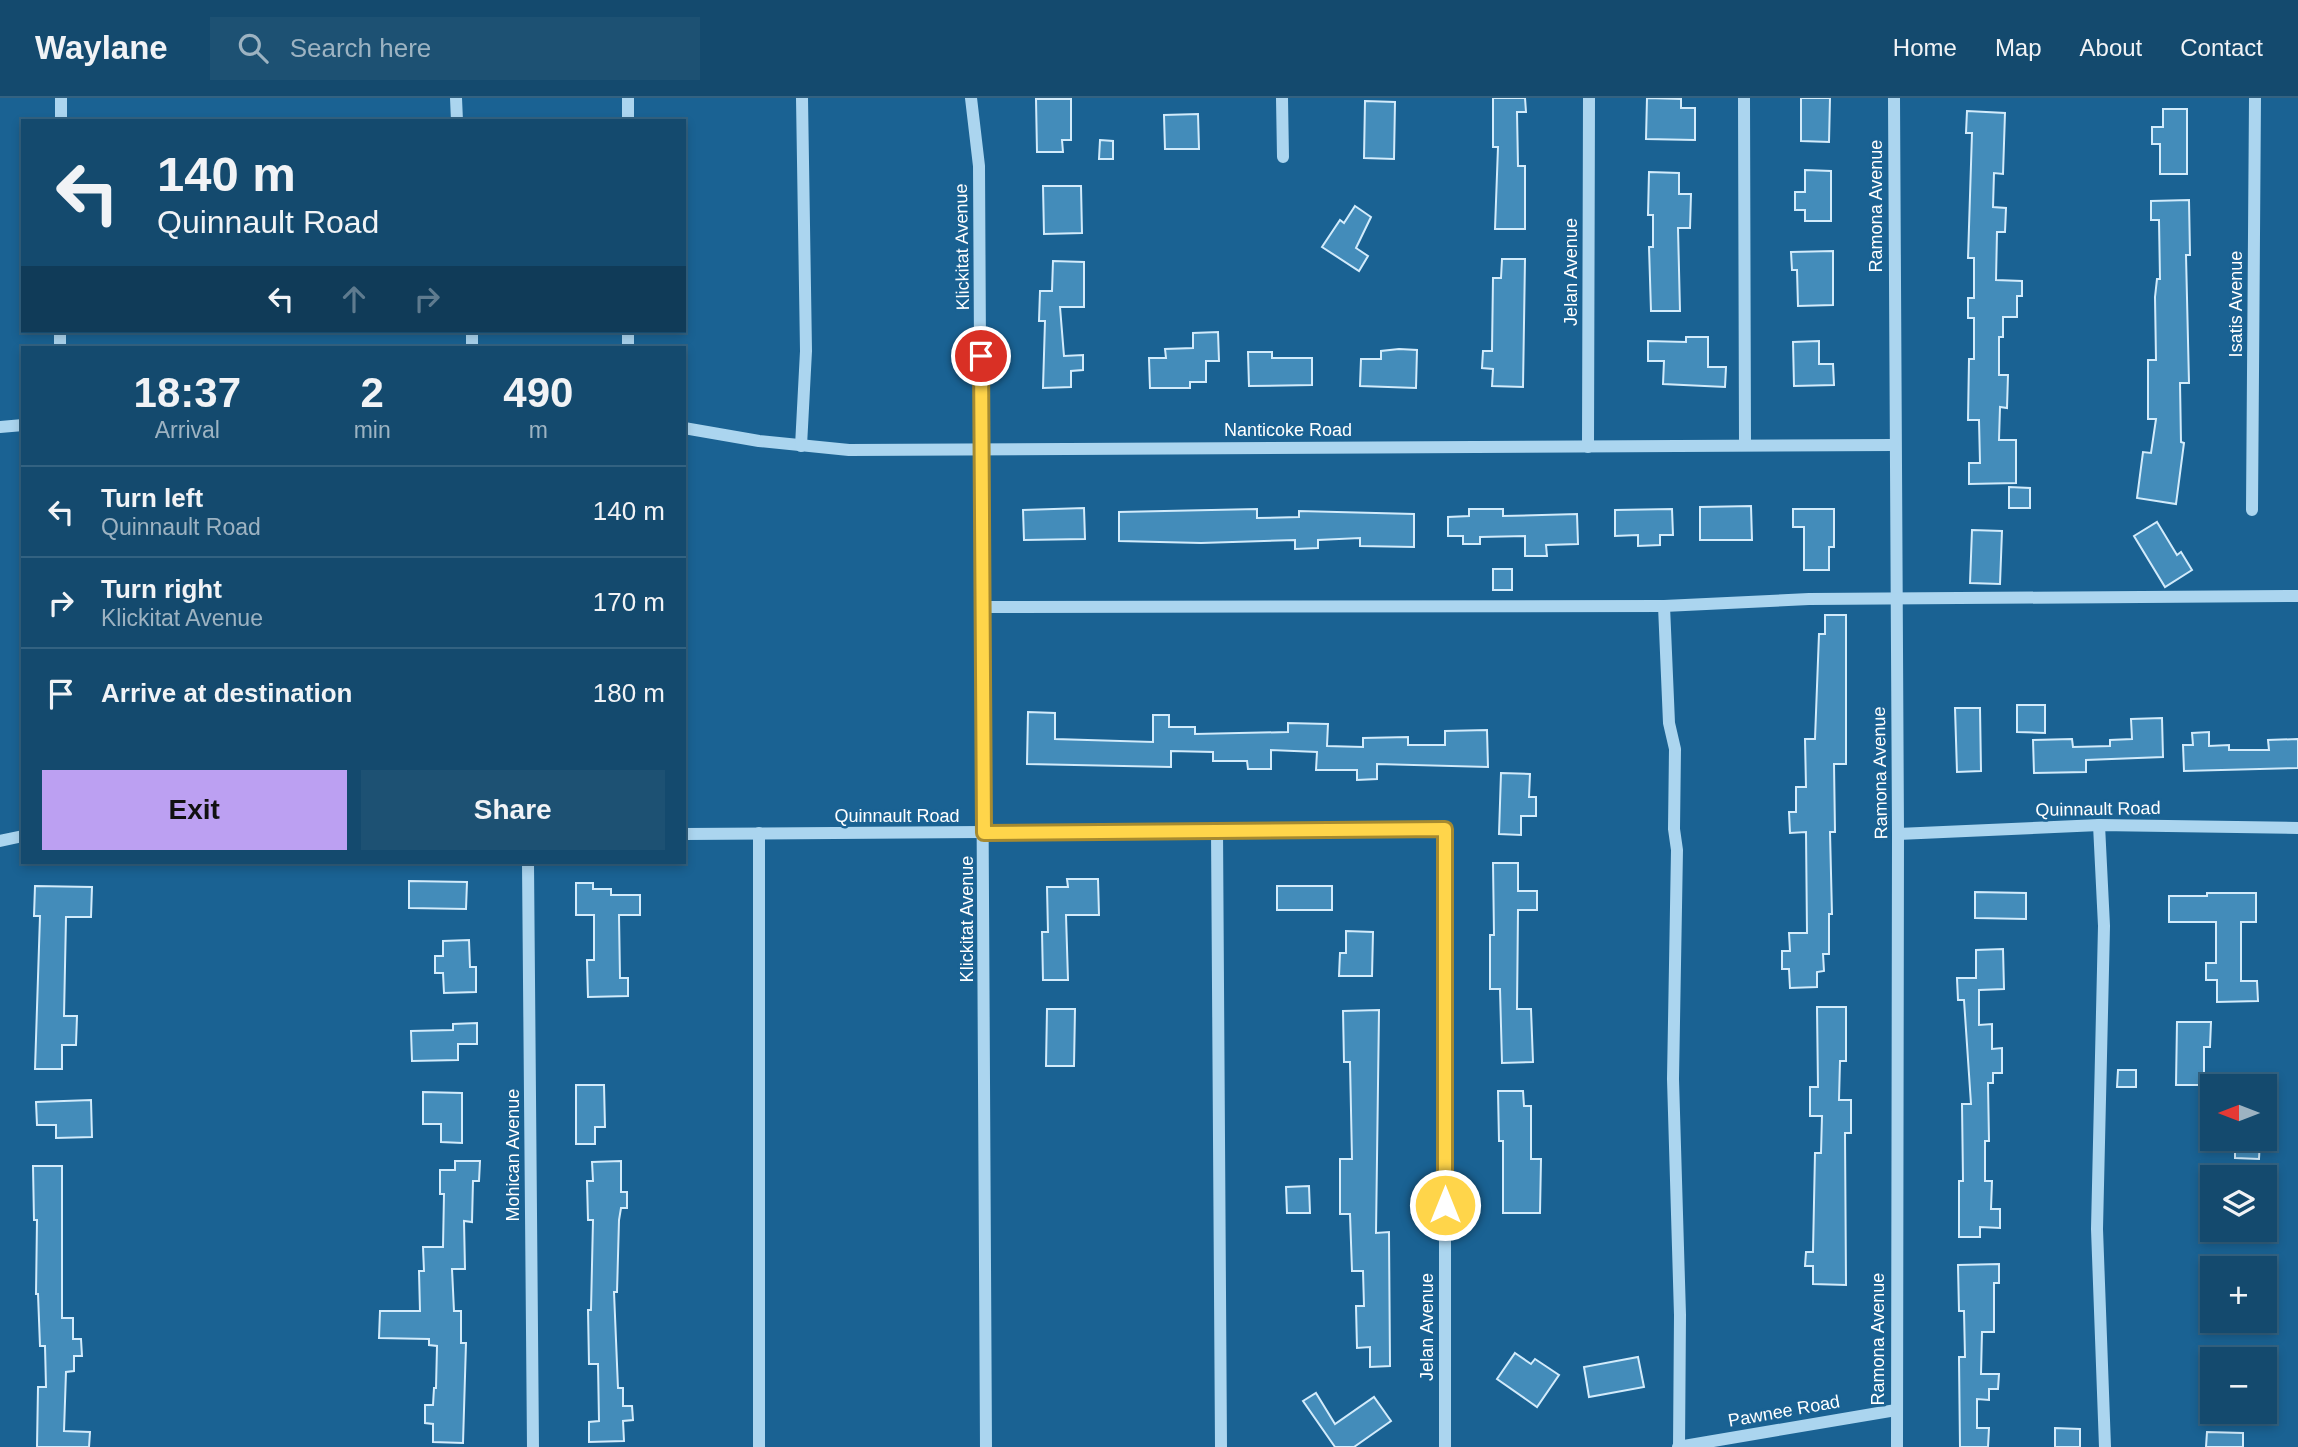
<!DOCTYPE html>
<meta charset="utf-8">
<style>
:root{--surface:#144a6e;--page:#1d5173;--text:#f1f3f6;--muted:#9db3c2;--line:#336281;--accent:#bca0f2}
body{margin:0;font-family:Arial,sans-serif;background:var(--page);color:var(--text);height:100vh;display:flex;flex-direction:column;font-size:26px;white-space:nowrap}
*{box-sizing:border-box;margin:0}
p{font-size:23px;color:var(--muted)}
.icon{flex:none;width:38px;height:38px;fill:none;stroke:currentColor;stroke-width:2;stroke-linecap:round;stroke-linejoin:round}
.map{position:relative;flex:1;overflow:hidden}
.drawer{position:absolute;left:21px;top:248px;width:665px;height:518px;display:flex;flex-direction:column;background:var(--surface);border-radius:0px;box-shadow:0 4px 10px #0003,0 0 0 2px var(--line)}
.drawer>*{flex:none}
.top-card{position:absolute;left:21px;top:21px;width:665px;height:214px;border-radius:0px;box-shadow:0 4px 10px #0003,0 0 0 2px var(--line);background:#144a6e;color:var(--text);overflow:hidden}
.needle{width:46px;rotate:270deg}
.buttons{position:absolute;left:2200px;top:976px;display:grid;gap:14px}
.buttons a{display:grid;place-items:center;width:77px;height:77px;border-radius:0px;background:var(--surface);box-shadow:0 4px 10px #0003,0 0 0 2px var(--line);font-size:35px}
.pin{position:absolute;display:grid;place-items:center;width:60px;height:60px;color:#fff;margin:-30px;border:4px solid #fff;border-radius:50%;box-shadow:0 2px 7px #0007}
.me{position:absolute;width:77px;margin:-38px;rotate:0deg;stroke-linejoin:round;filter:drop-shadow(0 0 5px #0008)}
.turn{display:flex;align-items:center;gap:24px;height:147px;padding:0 21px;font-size:32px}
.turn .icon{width:91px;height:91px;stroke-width:2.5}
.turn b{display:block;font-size:49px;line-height:60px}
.lanes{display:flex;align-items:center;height:66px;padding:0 21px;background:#0003;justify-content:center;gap:35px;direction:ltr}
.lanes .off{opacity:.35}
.eta{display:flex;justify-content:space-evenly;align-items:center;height:119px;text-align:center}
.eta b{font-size:42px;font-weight:800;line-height:49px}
.primary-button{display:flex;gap:14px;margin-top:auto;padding:14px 21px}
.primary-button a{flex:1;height:80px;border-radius:0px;background:var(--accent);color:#111;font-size:28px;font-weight:800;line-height:80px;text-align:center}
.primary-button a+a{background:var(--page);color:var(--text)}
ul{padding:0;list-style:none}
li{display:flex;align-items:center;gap:21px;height:91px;padding:0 21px;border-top:2px solid var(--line)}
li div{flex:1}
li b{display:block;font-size:26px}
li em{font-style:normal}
header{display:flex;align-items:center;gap:42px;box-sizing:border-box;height:98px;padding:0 35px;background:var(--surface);border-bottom:2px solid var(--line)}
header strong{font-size:33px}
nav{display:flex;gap:38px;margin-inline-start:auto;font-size:24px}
.search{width:490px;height:63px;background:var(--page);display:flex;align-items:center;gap:18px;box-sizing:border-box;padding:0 24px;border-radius:0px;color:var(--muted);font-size:26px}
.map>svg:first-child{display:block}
.building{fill:#438cba;stroke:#d2ebfb;stroke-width:2}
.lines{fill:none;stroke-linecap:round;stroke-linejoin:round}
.minor{stroke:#abd5ef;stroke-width:12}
.route-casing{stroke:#a68a30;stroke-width:18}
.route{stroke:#ffd54a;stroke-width:12}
.labels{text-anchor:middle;stroke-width:5;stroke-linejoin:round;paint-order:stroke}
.street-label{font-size:18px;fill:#fff;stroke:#1a6293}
</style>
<header>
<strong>Waylane</strong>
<div class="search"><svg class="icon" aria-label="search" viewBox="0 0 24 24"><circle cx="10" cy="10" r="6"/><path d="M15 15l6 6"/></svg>Search here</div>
<nav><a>Home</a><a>Map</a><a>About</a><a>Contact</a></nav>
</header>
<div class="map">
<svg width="2298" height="1349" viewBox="0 0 2298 1349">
<rect width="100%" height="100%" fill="#1a6293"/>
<g class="building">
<path d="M 1493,0 L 1525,0 L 1526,14 L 1517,14 L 1518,68 L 1525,68 L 1525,131 L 1495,131 L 1498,49 L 1493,49 Z"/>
<path d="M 1647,0 L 1681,1 L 1681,10 L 1695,10 L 1695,42 L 1646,41 Z"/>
<path d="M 1801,0 L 1830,0 L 1829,44 L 1801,43 Z"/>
<path d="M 1036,1 L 1071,1 L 1071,42 L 1062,42 L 1063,54 L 1037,54 Z"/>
<path d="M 1365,3 L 1395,4 L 1394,61 L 1364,60 Z"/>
<path d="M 2163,11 L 2187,11 L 2187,76 L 2160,76 L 2160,46 L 2152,46 L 2152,29 L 2163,29 Z"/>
<path d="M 1967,13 L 2005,15 L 2003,76 L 1994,75 L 1993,109 L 2006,110 L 2005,134 L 1997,134 L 1996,182 L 2022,183 L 2022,198 L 2017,198 L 2017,219 L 2003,219 L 2003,239 L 1999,239 L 1999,277 L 2008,277 L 2007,310 L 2000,309 L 1999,342 L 2016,342 L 2016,385 L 1969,386 L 1969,365 L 1980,365 L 1979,322 L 1968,322 L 1969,261 L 1974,261 L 1974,220 L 1968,220 L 1968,200 L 1974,200 L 1974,160 L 1968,160 L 1972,35 L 1966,35 Z"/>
<path d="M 1198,16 L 1199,51 L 1165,51 L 1164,17 Z"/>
<path d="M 1100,42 L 1113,43 L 1113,61 L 1099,61 Z"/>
<path d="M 1805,72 L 1831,73 L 1831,123 L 1805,123 L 1805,112 L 1795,112 L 1795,94 L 1805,94 Z"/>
<path d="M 1649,74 L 1679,75 L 1679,96 L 1691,96 L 1690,130 L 1678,130 L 1680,213 L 1651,213 L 1649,149 L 1653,149 L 1653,117 L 1648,117 Z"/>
<path d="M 1043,88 L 1081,88 L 1082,135 L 1044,136 Z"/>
<path d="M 2189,102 L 2190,157 L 2186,157 L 2189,285 L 2180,285 L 2181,344 L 2184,345 L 2176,406 L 2137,400 L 2143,354 L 2151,355 L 2156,321 L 2148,321 L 2148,262 L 2156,262 L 2155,199 L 2157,181 L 2160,181 L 2159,122 L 2151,122 L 2151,103 Z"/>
<path d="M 1355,108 L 1371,119 L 1356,150 L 1368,158 L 1359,173 L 1322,149 L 1340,122 L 1344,125 Z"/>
<path d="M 1833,153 L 1833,207 L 1798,208 L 1797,172 L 1792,172 L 1791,154 Z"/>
<path d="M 1502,161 L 1525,161 L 1523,289 L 1492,288 L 1493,271 L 1482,270 L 1483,253 L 1492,253 L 1493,180 L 1501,180 Z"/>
<path d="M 1053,163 L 1084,164 L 1084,209 L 1060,209 L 1064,258 L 1083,257 L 1083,272 L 1071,273 L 1071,289 L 1043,290 L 1045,223 L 1039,223 L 1040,193 L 1052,193 Z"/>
<path d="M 1218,234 L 1219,263 L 1206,263 L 1206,284 L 1190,284 L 1190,290 L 1150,290 L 1149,260 L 1166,260 L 1165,251 L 1193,250 L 1193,235 Z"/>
<path d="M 1686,239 L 1708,239 L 1708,269 L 1726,269 L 1725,289 L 1663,286 L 1664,263 L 1648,263 L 1648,243 L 1686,244 Z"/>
<path d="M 1819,243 L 1819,266 L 1833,266 L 1834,287 L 1794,288 L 1793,244 Z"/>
<path d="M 1399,251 L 1417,252 L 1416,290 L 1360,288 L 1361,261 L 1381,261 L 1381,253 Z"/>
<path d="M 1248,254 L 1272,254 L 1272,260 L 1312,260 L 1312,287 L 1249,288 Z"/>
<path d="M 2009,389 L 2030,390 L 2030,410 L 2009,410 Z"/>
<path d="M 1751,408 L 1752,442 L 1700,442 L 1700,409 Z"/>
<path d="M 1084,410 L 1085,441 L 1024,442 L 1023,412 Z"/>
<path d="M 1257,411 L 1257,420 L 1299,419 L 1299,413 L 1414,416 L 1414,449 L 1360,448 L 1360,440 L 1318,442 L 1318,450 L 1295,451 L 1295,442 L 1201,445 L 1119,443 L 1119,414 Z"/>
<path d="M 1469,411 L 1503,411 L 1503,418 L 1577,416 L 1578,446 L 1546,447 L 1547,458 L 1525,458 L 1525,438 L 1480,439 L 1480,446 L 1463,446 L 1463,438 L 1448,438 L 1448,419 L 1469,418 Z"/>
<path d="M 1672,411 L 1673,437 L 1660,437 L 1660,447 L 1638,448 L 1638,437 L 1615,438 L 1615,412 Z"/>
<path d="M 1793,411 L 1834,411 L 1834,449 L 1829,449 L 1829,472 L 1804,472 L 1804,429 L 1793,429 Z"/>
<path d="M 2157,424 L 2177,457 L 2181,454 L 2192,472 L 2165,489 L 2134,438 Z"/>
<path d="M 1972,432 L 2002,433 L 2000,486 L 1970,485 Z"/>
<rect x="1493" y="471" width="19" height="21"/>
<path d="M 1825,517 L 1846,517 L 1846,666 L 1834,666 L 1835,734 L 1830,734 L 1832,816 L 1829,816 L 1829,856 L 1823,856 L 1824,873 L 1817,874 L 1817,889 L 1790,890 L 1789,871 L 1782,871 L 1782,853 L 1790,853 L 1789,835 L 1807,835 L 1806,734 L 1790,735 L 1789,714 L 1796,714 L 1796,689 L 1806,689 L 1805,641 L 1815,641 L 1819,536 L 1825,536 Z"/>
<path d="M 2017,607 L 2045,607 L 2045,635 L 2017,634 Z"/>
<path d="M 1955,610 L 1980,610 L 1981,673 L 1957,674 Z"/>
<path d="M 1028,614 L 1055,615 L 1055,641 L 1153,644 L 1153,617 L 1169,617 L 1169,629 L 1195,629 L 1195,636 L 1288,634 L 1288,625 L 1328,626 L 1327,648 L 1363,649 L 1363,640 L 1408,639 L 1408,647 L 1445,647 L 1445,633 L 1487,632 L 1488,669 L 1377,666 L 1377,681 L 1357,682 L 1357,672 L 1316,672 L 1317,654 L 1271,652 L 1271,671 L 1248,671 L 1247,663 L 1213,663 L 1213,654 L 1171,653 L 1171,669 L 1027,666 Z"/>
<path d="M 2162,620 L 2163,659 L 2086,662 L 2086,674 L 2034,675 L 2033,642 L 2072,641 L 2073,649 L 2110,648 L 2110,642 L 2132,641 L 2131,621 Z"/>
<path d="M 2209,634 L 2209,648 L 2229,647 L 2229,652 L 2269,652 L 2268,642 L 2298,641 L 2298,670 L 2184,673 L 2183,647 L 2193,647 L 2192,635 Z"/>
<path d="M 1501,675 L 1530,676 L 1529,699 L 1536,699 L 1536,718 L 1521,718 L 1521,737 L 1499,736 Z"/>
<path d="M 1493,765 L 1518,765 L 1518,793 L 1537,793 L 1537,812 L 1518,812 L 1517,911 L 1531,911 L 1533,964 L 1502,965 L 1500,891 L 1490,891 L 1490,837 L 1494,837 Z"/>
<path d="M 1067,781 L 1098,781 L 1099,817 L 1066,817 L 1068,882 L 1043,882 L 1042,834 L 1048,834 L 1047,789 L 1068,789 Z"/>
<path d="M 409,783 L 467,784 L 466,811 L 409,810 Z"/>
<path d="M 576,785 L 593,785 L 593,791 L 611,791 L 611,797 L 640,797 L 640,817 L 619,817 L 620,880 L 628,880 L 628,898 L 588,899 L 587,862 L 594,862 L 594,817 L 576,817 Z"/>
<path d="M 35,788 L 92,789 L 91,819 L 66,819 L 64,918 L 77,918 L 76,947 L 62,947 L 62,971 L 35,971 L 40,818 L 34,818 Z"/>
<rect x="1277" y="788" width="55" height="24"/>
<path d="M 1975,794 L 2026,795 L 2026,821 L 1975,820 Z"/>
<path d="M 2207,795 L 2256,795 L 2256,824 L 2241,824 L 2241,883 L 2257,883 L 2258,903 L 2217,904 L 2217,882 L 2206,882 L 2206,865 L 2216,865 L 2216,824 L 2169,824 L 2169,798 L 2207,798 Z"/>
<path d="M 1346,833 L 1373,834 L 1372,878 L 1339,878 L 1340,855 L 1346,855 Z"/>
<path d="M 469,842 L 470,869 L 476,869 L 476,894 L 444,895 L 443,875 L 435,875 L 435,858 L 443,858 L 443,843 Z"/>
<path d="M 2003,851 L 2004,891 L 1979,892 L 1979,927 L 1992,926 L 1992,951 L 2002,950 L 2002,975 L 1993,975 L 1993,985 L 1988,985 L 1989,1043 L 1985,1043 L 1985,1083 L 1992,1083 L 1991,1111 L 2000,1111 L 2000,1130 L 1980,1129 L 1980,1139 L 1959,1139 L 1959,1083 L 1963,1083 L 1962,1006 L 1971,1006 L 1964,902 L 1958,902 L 1957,880 L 1976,880 L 1976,852 Z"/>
<path d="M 1817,909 L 1846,909 L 1846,963 L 1840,963 L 1839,1002 L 1851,1002 L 1851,1035 L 1845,1035 L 1846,1187 L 1813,1186 L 1813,1168 L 1805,1168 L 1806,1154 L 1813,1154 L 1815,1055 L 1821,1055 L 1822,1018 L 1810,1018 L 1810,989 L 1818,989 Z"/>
<path d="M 1047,911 L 1075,911 L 1074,968 L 1046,968 Z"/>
<path d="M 1379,912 L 1376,1135 L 1389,1134 L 1390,1268 L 1370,1269 L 1370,1249 L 1357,1250 L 1356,1208 L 1364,1208 L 1363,1173 L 1352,1173 L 1350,1116 L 1340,1116 L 1340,1061 L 1352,1061 L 1350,964 L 1344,964 L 1343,913 Z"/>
<path d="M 2177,924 L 2211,924 L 2210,949 L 2204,949 L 2204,987 L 2176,987 Z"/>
<path d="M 477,925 L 477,946 L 458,946 L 458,962 L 412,963 L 411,933 L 453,932 L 453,926 Z"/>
<path d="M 2118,972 L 2136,972 L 2136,989 L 2117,989 Z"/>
<path d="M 576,987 L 604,987 L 605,1029 L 595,1029 L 595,1046 L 576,1046 Z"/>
<path d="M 1498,993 L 1523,993 L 1524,1008 L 1531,1008 L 1531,1061 L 1541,1061 L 1540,1115 L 1503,1115 L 1503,1043 L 1499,1043 Z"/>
<path d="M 423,994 L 462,995 L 462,1045 L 441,1044 L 441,1026 L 423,1026 Z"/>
<path d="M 91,1002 L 92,1039 L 56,1040 L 56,1027 L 37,1027 L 36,1004 Z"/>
<path d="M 2235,1041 L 2260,1041 L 2259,1061 L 2235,1060 Z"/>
<path d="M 455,1063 L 480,1063 L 479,1083 L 473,1083 L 472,1124 L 464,1123 L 465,1171 L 452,1171 L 454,1213 L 461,1213 L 461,1245 L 466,1245 L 463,1345 L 433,1344 L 433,1326 L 425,1325 L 425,1307 L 433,1307 L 434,1290 L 436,1290 L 437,1248 L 429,1247 L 429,1241 L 379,1240 L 380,1213 L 420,1213 L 419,1173 L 424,1173 L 423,1149 L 443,1149 L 444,1096 L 440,1096 L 440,1072 L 455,1072 Z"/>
<path d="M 621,1063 L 621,1094 L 627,1094 L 627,1110 L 621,1110 L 619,1122 L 617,1194 L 614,1194 L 618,1290 L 623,1290 L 623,1308 L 632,1308 L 633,1322 L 623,1323 L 624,1343 L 589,1344 L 589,1324 L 599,1323 L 598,1266 L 589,1266 L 588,1212 L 591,1212 L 593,1122 L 588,1122 L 587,1083 L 593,1083 L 592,1064 Z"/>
<path d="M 33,1068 L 62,1068 L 62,1220 L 73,1220 L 73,1241 L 81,1241 L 82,1258 L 74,1258 L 74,1273 L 66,1274 L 64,1333 L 90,1334 L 89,1349 L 37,1349 L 38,1289 L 46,1289 L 45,1248 L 40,1248 L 38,1196 L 36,1196 L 37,1122 L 34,1122 Z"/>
<path d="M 1309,1088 L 1310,1115 L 1287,1115 L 1286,1089 Z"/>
<path d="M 1999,1166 L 1999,1185 L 1994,1185 L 1994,1234 L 1982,1234 L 1981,1276 L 1999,1276 L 1998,1291 L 1989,1291 L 1989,1302 L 1977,1301 L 1977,1330 L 1989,1330 L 1988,1349 L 1960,1349 L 1959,1259 L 1965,1259 L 1964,1213 L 1959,1213 L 1958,1167 Z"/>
<path d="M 1515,1255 L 1531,1266 L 1535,1261 L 1559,1277 L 1537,1309 L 1497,1281 Z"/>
<path d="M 1638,1259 L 1644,1289 L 1589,1299 L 1584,1269 Z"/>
<path d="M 1316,1295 L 1335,1326 L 1374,1299 L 1391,1323 L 1354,1349 L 1335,1349 L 1303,1303 Z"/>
<path d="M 2055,1330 L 2080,1331 L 2080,1349 L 2055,1349 Z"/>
<path d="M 2207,1334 L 2243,1335 L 2243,1349 L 2206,1349 Z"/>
</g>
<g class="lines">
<g class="minor">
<path d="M 456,0 L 457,23"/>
<path d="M 971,0 L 979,68 L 986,1349"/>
<path d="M 1282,0 L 1283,59"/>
<path d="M 1744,0 L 1745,347"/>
<path d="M 1894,0 L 1898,736 L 1897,1349"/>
<path d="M 61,23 L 61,0"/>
<path d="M 628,23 L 628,0"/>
<path d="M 472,233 L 472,250"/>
<path d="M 60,250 L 60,233"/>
<path d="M 628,250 L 628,233"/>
<path d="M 0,329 L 23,327"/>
<path d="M 684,330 L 759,343 L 849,352 L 1893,347"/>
<path d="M 801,348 L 806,253 L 802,0"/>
<path d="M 1588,349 L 1589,0"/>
<path d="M 2252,412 L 2255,0"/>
<path d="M 983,509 L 1664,508"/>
<path d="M 2099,727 L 2104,828 L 2097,1131 L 2105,1349"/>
<path d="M 1217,732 L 1221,1349"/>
<path d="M 759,735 L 759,1349"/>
<path d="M 684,736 L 1445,731 L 1445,1349"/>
<path d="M 1898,736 L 2099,727 L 2298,730"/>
<path d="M 0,743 L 23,738"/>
<path d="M 528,765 L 533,1349"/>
<path d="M 1678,1349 L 1896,1312"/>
<path d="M 1679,1349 L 1680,1217 L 1673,981 L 1677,752 L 1674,731 L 1675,651 L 1669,625 L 1664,508 L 1809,501 L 2298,498"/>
</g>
</g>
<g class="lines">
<g class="route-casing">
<path id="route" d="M 981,258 L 984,735 L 1445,731 L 1445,1107"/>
</g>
<use href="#route" class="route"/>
</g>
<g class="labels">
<g class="street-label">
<text transform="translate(1876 108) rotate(-90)" y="6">Ramona Avenue</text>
<text transform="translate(962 149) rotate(-91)" y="6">Klickitat Avenue</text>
<text transform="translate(1571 174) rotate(-90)" y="6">Jelan Avenue</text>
<text transform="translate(2236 206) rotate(-90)" y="6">Isatis Avenue</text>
<text x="1288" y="338">Nanticoke Road</text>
<text transform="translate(1880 675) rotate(-91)" y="6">Ramona Avenue</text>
<text transform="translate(2098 711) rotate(-1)" y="6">Quinnault Road</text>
<text x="897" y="724">Quinnault Road</text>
<text transform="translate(967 821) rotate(-90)" y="6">Klickitat Avenue</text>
<text transform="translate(513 1057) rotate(-90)" y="6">Mohican Avenue</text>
<text transform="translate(1427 1229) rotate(-90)" y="6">Jelan Avenue</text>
<text transform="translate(1878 1241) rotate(-90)" y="6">Ramona Avenue</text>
<text transform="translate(1784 1313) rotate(-10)" y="6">Pawnee Road</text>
</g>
</g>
</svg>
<div class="buttons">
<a><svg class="needle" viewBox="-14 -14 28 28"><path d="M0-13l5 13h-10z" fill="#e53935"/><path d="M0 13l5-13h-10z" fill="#9db3c2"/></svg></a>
<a><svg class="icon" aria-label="layers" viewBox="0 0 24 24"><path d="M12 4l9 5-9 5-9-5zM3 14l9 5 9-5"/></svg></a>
<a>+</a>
<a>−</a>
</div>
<div class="pin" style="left:981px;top:258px;background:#d93025"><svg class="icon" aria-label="arrive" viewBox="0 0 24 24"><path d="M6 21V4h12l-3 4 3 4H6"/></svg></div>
<svg class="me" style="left:1445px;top:1107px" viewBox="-20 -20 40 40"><circle r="17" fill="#ffd54a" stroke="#fff" stroke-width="3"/><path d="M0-11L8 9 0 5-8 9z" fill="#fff"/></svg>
<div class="top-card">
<div class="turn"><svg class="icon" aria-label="left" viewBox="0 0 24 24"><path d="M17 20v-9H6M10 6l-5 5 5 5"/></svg><div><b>140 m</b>Quinnault Road</div></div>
<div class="lanes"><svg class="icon" aria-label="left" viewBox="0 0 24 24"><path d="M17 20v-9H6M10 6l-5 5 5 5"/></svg><svg class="icon off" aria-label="ahead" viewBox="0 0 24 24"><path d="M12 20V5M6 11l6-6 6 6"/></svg><svg class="icon off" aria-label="right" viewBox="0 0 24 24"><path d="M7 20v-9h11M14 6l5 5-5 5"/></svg></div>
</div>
<section class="drawer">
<div class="eta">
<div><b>18:37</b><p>Arrival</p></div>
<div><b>2</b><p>min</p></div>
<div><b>490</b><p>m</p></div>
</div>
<ul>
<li><svg class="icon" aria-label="left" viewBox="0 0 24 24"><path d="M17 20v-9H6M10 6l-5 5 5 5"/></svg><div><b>Turn left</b><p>Quinnault Road</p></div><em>140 m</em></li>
<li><svg class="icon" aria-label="right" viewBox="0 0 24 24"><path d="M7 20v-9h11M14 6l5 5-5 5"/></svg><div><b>Turn right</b><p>Klickitat Avenue</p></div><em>170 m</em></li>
<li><svg class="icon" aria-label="arrive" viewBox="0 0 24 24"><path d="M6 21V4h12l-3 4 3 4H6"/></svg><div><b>Arrive at destination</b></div><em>180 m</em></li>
</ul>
<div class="primary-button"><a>Exit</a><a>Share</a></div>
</section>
</div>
